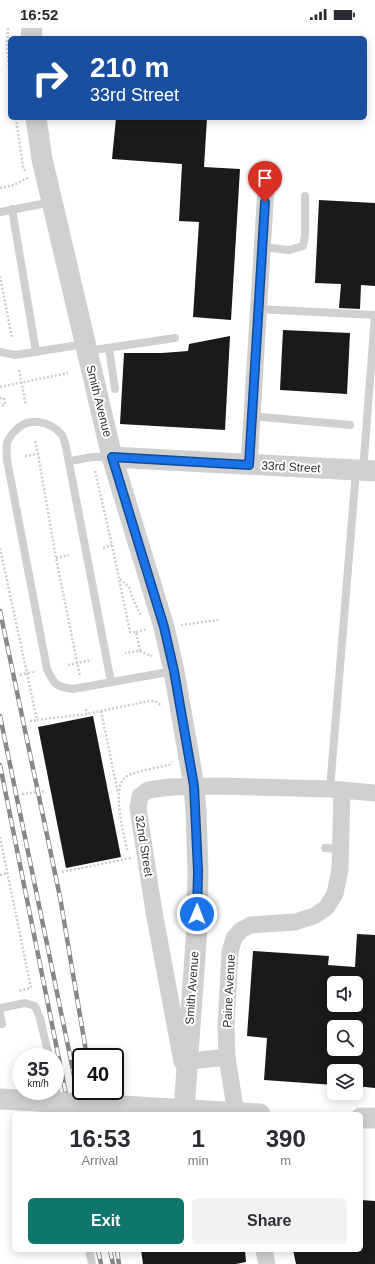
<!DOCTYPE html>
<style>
:root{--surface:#fff;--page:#f2f2f3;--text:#2b2b33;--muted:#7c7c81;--accent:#0f766e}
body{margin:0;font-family:Helvetica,sans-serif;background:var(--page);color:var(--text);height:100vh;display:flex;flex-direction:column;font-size:15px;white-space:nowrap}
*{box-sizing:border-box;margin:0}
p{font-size:13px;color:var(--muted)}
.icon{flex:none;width:22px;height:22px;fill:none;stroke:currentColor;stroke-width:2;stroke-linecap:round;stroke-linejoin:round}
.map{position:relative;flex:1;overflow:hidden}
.sheet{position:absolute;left:12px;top:1084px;width:351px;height:140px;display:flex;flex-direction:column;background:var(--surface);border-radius:6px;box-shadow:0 2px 10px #0003}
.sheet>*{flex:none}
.guide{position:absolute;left:8px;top:8px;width:359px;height:84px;border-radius:6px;box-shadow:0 2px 10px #0003;background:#1a4fa0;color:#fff;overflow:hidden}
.controls{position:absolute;left:327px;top:948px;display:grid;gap:8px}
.controls a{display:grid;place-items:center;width:36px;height:36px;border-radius:6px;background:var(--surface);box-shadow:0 2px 10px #0003;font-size:20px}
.speed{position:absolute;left:12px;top:1020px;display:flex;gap:8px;font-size:20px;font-weight:700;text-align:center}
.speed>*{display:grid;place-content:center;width:52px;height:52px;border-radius:50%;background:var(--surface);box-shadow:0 2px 10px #0003;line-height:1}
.speed small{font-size:10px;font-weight:400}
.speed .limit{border:2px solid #111;border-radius:6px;background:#fff;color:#111}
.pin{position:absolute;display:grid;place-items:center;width:34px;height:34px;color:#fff;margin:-41px -17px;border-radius:50% 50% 50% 0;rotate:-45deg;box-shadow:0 0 4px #0007}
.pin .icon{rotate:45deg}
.me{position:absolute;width:44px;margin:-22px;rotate:1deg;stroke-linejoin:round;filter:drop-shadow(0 0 3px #0008)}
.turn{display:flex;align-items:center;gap:14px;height:84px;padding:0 16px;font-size:18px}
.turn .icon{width:52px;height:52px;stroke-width:2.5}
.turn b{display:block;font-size:28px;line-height:34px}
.eta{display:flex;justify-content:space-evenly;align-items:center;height:68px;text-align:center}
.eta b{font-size:24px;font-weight:800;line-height:28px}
.action{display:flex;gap:8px;margin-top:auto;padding:8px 16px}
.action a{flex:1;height:46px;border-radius:6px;background:var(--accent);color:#fff;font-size:16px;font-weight:800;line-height:46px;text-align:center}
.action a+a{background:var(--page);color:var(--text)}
.status{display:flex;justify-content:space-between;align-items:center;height:28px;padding:0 20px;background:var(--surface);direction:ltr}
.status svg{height:11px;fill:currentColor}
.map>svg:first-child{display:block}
.building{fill:#1a1a1a;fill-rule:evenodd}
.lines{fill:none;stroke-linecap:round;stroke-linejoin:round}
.path{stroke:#cdcdcd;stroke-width:2.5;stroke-dasharray:2 2;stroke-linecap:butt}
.service{stroke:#d0d0d0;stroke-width:8}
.minor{stroke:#d0d0d0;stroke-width:17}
.tertiary{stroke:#d0d0d0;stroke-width:21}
.rail-casing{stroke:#888;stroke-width:4.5}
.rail{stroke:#fff;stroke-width:3;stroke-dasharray:9;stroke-linecap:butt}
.tertiary-bridge{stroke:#d0d0d0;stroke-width:21}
.route-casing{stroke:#114b97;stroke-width:10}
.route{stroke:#1a73e8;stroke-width:7}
.labels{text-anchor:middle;stroke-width:4;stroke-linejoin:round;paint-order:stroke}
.street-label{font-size:12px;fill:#333;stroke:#fff}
</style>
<div class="status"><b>16:52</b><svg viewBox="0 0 49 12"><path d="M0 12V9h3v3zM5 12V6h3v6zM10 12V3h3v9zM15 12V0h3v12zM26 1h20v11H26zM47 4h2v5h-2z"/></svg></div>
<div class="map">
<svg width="375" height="1236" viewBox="0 0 375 1236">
<rect width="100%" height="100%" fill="#fff"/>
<g class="building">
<path d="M 116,90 L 207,90 L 204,139 L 240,141 L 231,292 L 193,289 L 199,194 L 179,193 L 182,136 L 112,131 Z"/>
<path d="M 319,172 L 375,175 L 375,258 L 361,257 L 360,281 L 339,280 L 341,256 L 315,255 Z"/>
<path d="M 283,302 L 350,305 L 347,366 L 280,362 Z"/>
<path d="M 230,308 L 225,402 L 120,396 L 124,325 L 162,325 L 188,323 L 189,316 Z"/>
<path d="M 93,688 L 121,829 L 66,840 L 38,699 Z"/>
<path d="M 357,906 L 375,907 L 375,1060 L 356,1058 L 356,1043 L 334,1043 L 334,1057 L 264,1052 L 267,1010 L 247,1008 L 253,923 L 329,928 L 328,937 L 355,939 ZM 334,955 L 356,955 L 356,977 L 334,977 ZM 334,999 L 356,999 L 356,1021 L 334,1021 Z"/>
<path d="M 361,1172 L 375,1173 L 375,1236 L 296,1236 L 293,1222 L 361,1222 Z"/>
<path d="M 141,1222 L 245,1222 L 246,1234 L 236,1236 L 143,1236 Z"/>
</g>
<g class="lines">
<g class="path">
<path d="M 8,0 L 7,15 L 10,51"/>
<path d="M 16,90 L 23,139 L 26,145"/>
<path d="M 0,160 L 14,157 L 29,149"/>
<path d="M 0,248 L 12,310"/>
<path d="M 19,342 L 26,377"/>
<path d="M 0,359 L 68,345"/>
<path d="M 0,370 L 4,370 L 5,377 L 0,378"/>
<path d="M 35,413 L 38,426"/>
<path d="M 25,428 L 38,426 L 56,530 L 80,649"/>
<path d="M 95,443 L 112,517 L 130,604 L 136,604 L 140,623 L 125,625"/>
<path d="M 0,520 L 37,692 L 87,686 L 149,673 L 155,673 L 162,678"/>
<path d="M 103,520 L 112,517"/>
<path d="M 56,530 L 69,527"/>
<path d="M 120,551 L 129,559 L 133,571 L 141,588"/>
<path d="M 181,597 L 218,592"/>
<path d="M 136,604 L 147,601"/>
<path d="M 140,623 L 151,628 L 151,627"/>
<path d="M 68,637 L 92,632"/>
<path d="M 20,647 L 36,643"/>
<path d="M 86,681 L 87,686"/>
<path d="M 101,683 L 118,765"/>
<path d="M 30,693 L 37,692"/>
<path d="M 22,766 L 45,763"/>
<path d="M 0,809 L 31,960 L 18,963"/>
<path d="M 127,822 C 124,806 110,758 127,748 C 140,742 156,740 169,737 L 172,734"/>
<path d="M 62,844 L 131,830"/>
<path d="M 0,847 L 8,845"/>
</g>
<g class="service">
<path d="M 12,181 L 36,324"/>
<path d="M 0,184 L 52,174"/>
<path d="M 262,219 L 289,222 L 303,218 L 305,207 L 305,168"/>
<path d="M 258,281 L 375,287 L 363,443"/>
<path d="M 109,320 L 115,361"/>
<path d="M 87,323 L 175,310"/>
<path d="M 0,324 L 15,327 L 85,316"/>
<path d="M 252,388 L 350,397"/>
<path d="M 70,433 L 92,429 L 110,429"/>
<path d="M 111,654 L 66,419 C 65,415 64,411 62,407 C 50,393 29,388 15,403 C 12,406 8,411 7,416 C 6,421 7,427 7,432 L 47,641 C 54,656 56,659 73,661 L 174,643"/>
<path d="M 330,761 L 356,443"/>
<path d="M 325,820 L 341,821"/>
<path d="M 0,980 L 25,975 L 35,978 L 40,990 L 49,1029"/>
<path d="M 0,986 L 2,996"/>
<path d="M 55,1058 L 61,1086"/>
<path d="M 89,1222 L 92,1236"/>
</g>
<g class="minor">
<path d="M 249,437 L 266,159"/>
<path d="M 227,1029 L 182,1034 L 154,884 L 138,780 L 140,768 L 148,762 L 171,759 L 221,758 L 330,761 L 375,765"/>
<path d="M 236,1086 L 227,1029 L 226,998 L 230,924 L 234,910 L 241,902 L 251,897 L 295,894 L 314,888 L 326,880 L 335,866 L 340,841 L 342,762"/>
<path d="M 264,1222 L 267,1236"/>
</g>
<g class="tertiary">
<path d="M 31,10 L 32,0"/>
<path d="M 36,90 L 42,131 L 112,429 L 164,599 L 174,643 L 194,758 L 196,784"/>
<path d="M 112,429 L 375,443"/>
<path d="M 361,1090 L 375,1090"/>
</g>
<g class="rail-casing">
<g id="rail">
<path d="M 0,583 L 60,869 L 87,1029"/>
<path d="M 0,688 L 82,1086"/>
<path d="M 0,737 L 70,1086"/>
<path d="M 93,1063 L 97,1086"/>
<path d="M 98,1222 L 101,1236"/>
<path d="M 110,1222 L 113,1236"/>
<path d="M 117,1222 L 119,1236"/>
</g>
</g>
<use href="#rail" class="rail"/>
<g class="tertiary-bridge">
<path d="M 0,1071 L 260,1086"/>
<path d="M 184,1082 L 197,900 L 198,843 L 196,784"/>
</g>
</g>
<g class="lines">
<g class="route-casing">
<path id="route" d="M 197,886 L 198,843 L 194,758 L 174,643 L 164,599 L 112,429 L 249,437 L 265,174"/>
</g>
<use href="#route" class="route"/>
</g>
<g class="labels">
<g class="street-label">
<text transform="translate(99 373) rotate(76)" y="4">Smith Avenue</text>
<text transform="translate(291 439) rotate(3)" y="4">33rd Street</text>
<text transform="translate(144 818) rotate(81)" y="4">32nd Street</text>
<text transform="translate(192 960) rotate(-86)" y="4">Smith Avenue</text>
<text transform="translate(229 963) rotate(-87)" y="4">Paine Avenue</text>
</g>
</g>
</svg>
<div class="controls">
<a><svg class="icon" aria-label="sound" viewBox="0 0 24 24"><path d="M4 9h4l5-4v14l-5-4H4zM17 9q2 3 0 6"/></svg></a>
<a><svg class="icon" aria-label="search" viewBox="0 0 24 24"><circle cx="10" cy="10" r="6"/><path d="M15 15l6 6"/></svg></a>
<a><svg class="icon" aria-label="layers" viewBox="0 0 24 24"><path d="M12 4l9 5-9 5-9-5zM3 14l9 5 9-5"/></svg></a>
</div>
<div class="speed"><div>35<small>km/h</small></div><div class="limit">40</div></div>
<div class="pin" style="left:265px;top:174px;background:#d93025"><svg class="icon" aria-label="arrive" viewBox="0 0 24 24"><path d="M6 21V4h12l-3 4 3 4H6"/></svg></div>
<svg class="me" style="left:197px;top:886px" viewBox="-20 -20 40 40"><circle r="17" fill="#1a73e8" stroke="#fff" stroke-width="3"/><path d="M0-11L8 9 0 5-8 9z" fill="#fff"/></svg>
<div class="guide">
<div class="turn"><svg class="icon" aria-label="right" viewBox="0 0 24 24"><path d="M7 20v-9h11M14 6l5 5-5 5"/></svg><div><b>210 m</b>33rd Street</div></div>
</div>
<section class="sheet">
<div class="eta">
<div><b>16:53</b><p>Arrival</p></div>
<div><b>1</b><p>min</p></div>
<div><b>390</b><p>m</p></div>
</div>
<div class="action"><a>Exit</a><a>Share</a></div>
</section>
</div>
